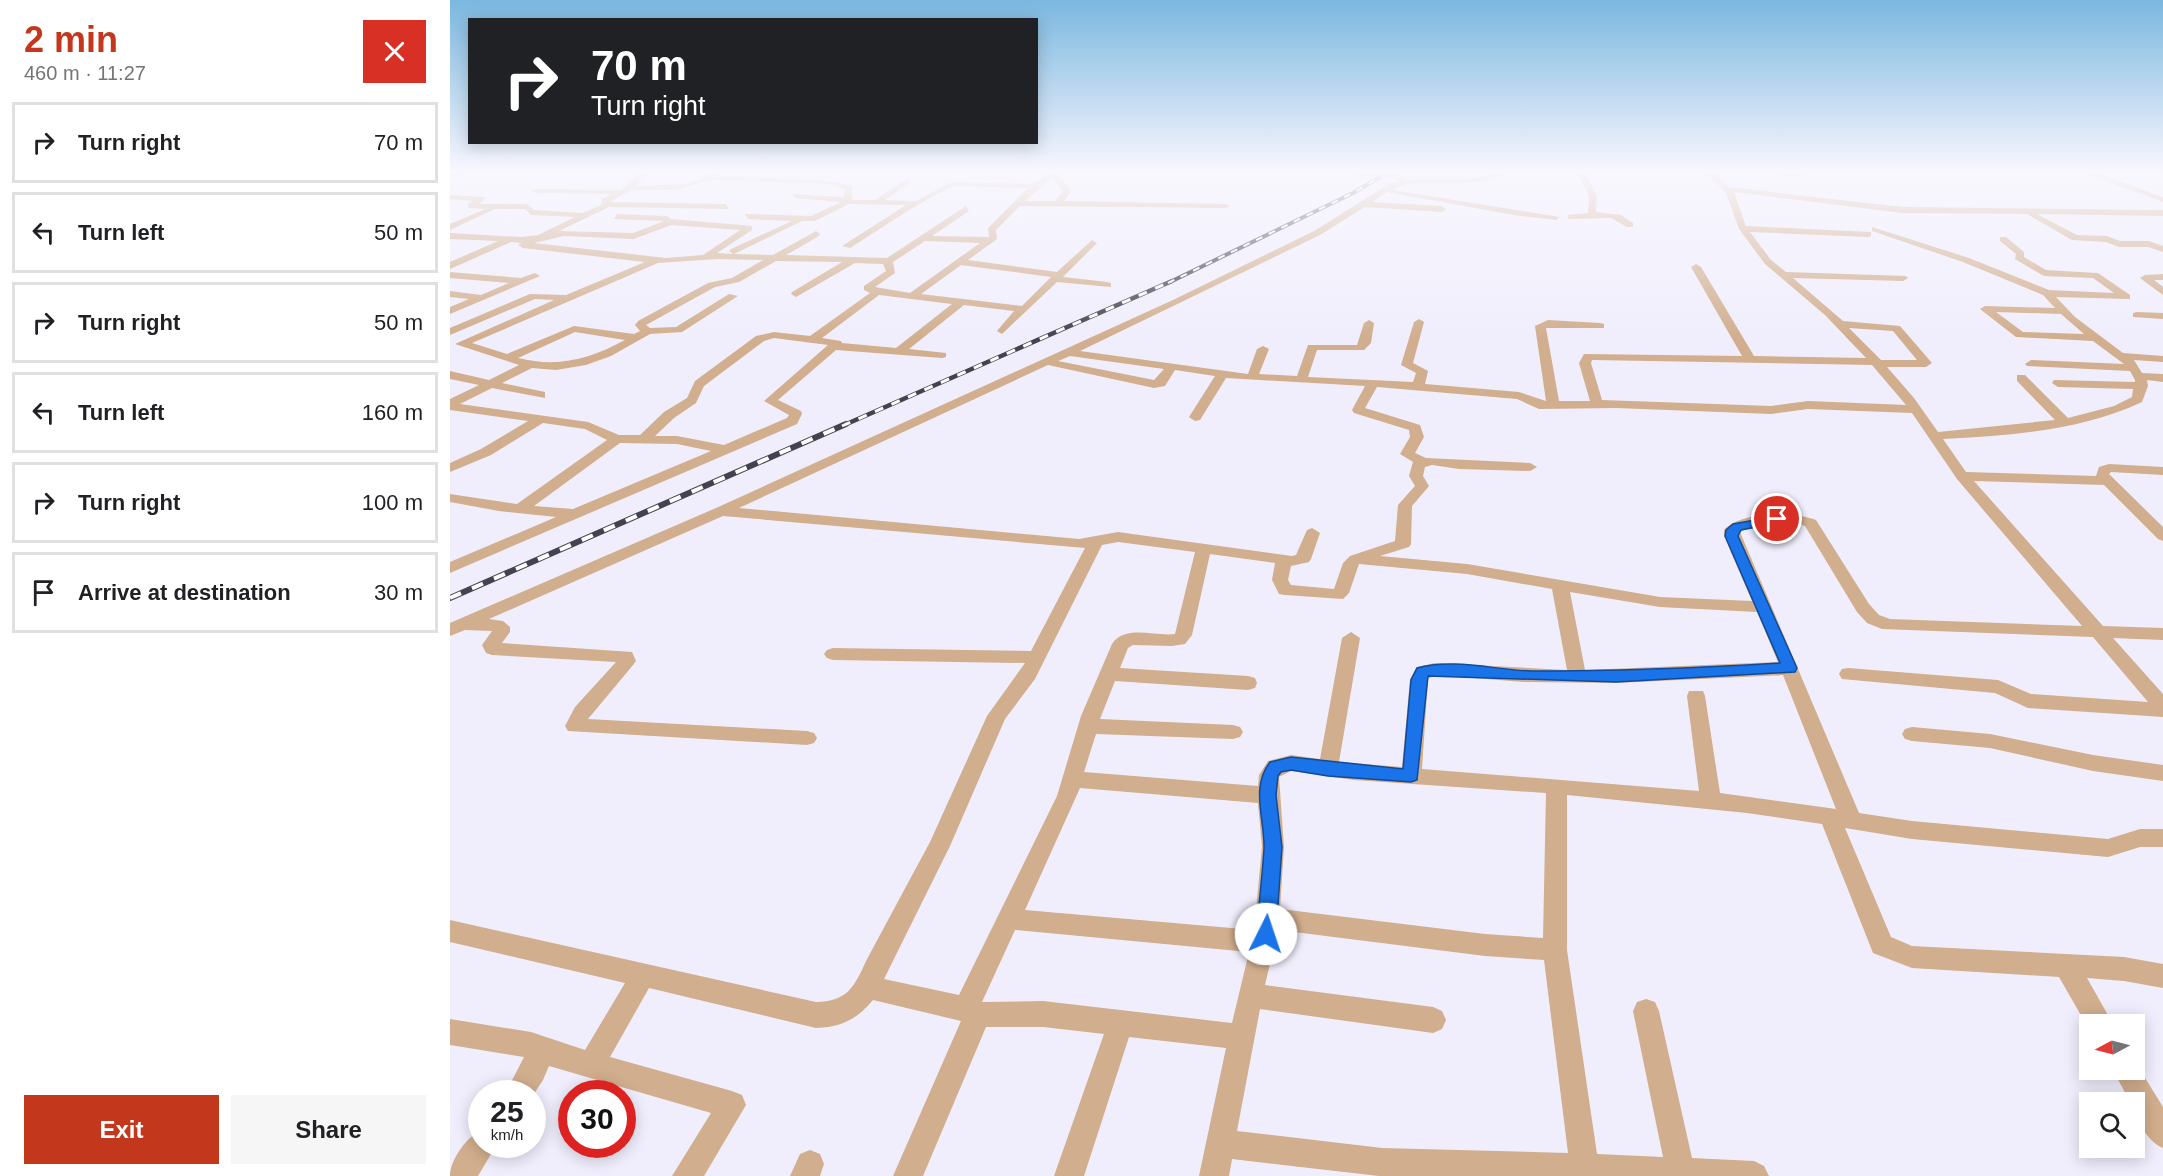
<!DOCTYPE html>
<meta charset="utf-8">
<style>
:root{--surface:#fff;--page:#f6f6f6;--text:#202124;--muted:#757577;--line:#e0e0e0;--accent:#c3381d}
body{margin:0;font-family:Helvetica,sans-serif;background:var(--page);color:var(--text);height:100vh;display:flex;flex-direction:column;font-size:22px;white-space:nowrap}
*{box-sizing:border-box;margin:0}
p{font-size:20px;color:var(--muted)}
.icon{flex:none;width:33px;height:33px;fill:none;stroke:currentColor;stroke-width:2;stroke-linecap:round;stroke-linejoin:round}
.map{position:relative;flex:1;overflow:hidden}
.side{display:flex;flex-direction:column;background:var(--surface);width:450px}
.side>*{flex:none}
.top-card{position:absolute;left:18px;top:18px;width:570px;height:126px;border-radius:0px;box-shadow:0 3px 15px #0003;background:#202124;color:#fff;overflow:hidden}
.needle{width:39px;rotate:263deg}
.buttons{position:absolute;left:1629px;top:1014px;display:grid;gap:12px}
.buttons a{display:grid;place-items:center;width:66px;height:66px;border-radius:0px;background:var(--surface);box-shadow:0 3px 15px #0003;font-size:30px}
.speed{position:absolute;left:18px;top:1080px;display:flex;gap:12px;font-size:30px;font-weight:700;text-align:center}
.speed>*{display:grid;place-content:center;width:78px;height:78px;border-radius:50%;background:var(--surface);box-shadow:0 3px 15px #0003;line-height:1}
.speed small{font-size:15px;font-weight:400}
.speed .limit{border:9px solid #d22;background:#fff;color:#111}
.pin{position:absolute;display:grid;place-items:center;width:51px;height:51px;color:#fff;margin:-26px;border:3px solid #fff;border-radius:50%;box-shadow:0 2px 6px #0007}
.me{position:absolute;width:66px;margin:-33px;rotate:4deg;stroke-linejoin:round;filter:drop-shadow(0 0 4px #0008)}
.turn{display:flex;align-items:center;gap:21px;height:126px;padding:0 24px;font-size:27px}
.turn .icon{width:78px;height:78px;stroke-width:2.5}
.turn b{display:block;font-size:42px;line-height:51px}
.round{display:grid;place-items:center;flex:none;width:63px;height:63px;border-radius:0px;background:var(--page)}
.head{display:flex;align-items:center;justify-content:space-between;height:102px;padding:0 24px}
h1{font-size:36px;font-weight:600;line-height:45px;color:var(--accent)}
.cta{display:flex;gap:12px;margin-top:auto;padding:12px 24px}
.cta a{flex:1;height:69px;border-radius:0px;background:var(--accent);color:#fff;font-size:24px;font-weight:600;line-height:69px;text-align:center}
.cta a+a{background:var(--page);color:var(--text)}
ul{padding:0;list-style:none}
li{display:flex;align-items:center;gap:18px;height:81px;margin:0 12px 9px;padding:0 12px;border:3px solid var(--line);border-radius:0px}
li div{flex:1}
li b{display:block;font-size:22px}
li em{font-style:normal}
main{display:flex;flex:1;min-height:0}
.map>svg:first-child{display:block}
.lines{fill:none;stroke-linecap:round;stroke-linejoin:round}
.minor{fill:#d1ae8d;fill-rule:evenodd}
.rail-far2-casing{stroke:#44424e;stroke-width:4}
.rail-far1-casing{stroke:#44424e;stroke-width:4.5}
.rail-casing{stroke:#44424e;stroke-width:6}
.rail-far2{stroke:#fdfdfd;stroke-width:2;stroke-dasharray:7;stroke-linecap:butt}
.rail-far1{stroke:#fdfdfd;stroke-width:3;stroke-dasharray:9;stroke-linecap:butt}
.rail{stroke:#fdfdfd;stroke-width:4;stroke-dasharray:12;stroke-linecap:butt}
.route{fill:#1a73e8;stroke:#114b97;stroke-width:1.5}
</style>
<main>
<section class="side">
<div class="head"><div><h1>2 min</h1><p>460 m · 11:27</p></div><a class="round" style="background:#d93025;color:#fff"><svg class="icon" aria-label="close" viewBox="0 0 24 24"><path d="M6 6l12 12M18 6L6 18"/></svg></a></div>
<ul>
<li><svg class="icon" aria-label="right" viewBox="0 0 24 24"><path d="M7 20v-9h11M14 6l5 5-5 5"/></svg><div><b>Turn right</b></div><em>70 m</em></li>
<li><svg class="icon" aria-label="left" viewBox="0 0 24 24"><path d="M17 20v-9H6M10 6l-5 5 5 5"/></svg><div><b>Turn left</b></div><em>50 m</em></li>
<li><svg class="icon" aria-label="right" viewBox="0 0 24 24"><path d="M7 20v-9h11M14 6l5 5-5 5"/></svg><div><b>Turn right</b></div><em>50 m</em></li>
<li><svg class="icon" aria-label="left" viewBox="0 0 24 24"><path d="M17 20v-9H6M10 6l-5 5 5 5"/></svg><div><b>Turn left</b></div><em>160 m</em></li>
<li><svg class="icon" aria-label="right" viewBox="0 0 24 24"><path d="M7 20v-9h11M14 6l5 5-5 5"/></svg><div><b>Turn right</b></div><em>100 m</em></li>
<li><svg class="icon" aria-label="arrive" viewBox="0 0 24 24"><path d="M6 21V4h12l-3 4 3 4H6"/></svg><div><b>Arrive at destination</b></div><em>30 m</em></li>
</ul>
<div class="cta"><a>Exit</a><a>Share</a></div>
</section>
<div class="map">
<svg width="1713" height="1176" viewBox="0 0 1713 1176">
<rect width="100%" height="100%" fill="#f0eefc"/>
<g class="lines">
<g class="minor">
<path d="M 0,173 L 23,173 L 0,177 Z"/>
<path d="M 190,173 L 198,173 L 186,186 L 237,184 L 263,173 L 272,173 L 269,176 L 377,180 L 402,186 L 402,200 L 425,200 L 457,179 L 460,183 L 435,200 L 466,201 L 502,182 L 583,184 L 599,173 L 608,173 L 621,191 L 614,201 L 776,204 L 780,206 L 776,208 L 570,206 L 546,230 L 547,239 L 518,260 L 607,272 L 642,240 L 647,243 L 613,277 L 657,282 L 661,283 L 661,287 L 607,282 L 552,334 L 547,331 L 564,311 L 514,305 L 459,349 L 496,353 L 496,357 L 492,358 L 386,350 L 328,400 L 351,411 L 352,414 L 347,424 L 0,573 L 0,562 L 106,517 L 49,511 L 0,502 L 0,494 L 67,504 L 157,440 L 135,429 L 93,423 L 41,455 L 0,472 L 0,463 L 31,449 L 78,421 L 0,410 L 0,399 L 29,385 L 0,379 L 0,371 L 39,380 L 69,365 L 5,344 L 104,300 L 85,299 L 0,335 L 0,328 L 80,294 L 116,295 L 195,262 L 73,248 L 68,245 L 71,243 L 61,242 L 0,269 L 0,262 L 48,241 L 0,239 L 0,233 L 71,237 L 88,235 L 125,217 L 81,215 L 75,209 L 45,209 L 0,230 L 0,224 L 35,209 L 18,208 L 18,204 L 23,201 L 0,199 L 0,195 L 35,197 L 30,204 L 77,204 L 84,210 L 133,213 L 151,205 L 152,199 L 162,194 L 85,193 L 81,191 L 85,189 L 171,190 ZM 602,178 L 613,191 L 605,201 L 575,201 ZM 261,180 L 377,184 L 395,189 L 393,197 L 342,194 L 345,198 L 391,202 L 361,216 L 295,214 L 298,219 L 342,221 L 281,249 L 279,251 L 283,254 L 267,253 L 302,230 L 302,226 L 221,219 L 217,216 L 167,214 L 164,219 L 214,221 L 183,233 L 109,231 L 159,207 L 279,209 L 276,204 L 160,202 L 181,190 L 226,190 ZM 503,186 L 578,188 L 538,228 L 539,237 L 482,236 L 519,211 L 516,206 L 437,258 L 336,255 L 369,236 L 370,234 L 366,231 L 323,255 L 284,254 L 352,221 L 365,221 L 399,204 L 456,205 L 392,246 L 400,248 L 467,205 ZM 221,225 L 290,230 L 253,255 L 216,258 L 84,243 L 114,236 L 184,239 ZM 475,241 L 530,243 L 460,293 L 425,287 L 445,273 L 443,262 ZM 267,259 L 313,260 L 282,278 L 258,283 L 188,321 L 185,325 L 190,331 L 184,334 L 124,326 L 57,354 L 22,343 L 208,263 ZM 326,261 L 392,262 L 342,292 L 341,294 L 346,297 L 405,263 L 433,264 L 436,271 L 414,286 L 414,290 L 420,293 L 360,336 L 324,332 L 306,336 L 245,381 L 237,398 L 214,412 L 190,435 L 169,435 L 138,422 L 10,404 L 42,388 L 95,398 L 95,392 L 52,383 L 82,368 L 106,370 L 136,365 L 161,356 L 200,334 L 232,332 L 288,296 L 279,294 L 226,327 L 200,328 L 196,325 L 265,287 L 289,282 ZM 511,265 L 601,277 L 572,306 L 471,294 ZM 429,295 L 502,304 L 446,348 L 392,343 L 391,341 L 372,338 ZM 125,332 L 175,340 C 140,359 108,368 68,358 ZM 324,338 L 378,345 L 314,401 L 339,415 L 337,418 L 274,445 L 227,436 L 205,436 L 224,418 L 246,403 L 254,386 L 314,341 ZM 170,443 L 227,444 L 261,451 L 123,509 L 84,506 Z"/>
<path d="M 886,173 L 946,174 L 957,180 L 1013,179 L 1055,173 C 1023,193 972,173 942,190 L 1110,217 L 1106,220 L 1064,215 L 937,192 L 922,202 L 992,206 L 996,209 L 992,212 L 915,207 L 870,235 L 630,351 L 798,374 L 807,349 L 813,346 L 819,349 L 809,374 L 847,376 L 858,345 L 907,345 L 914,323 L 919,320 L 924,323 L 921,343 L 914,350 L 867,350 L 858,377 L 963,382 L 966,373 L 951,365 L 964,322 L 969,319 L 974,322 L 963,363 L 978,371 L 975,384 L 1069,392 L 1096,401 L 1085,326 L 1098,320 L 1150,323 L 1154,324 L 1154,328 L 1096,328 L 1109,401 L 1140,401 L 1129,363 L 1134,354 L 1292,356 L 1241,267 L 1246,264 L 1251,267 L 1304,356 L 1416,358 L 1375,315 L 1315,264 L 1289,229 L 1276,193 L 1256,173 L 1264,173 L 1279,187 L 1452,207 L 1713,210 L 1713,216 L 1587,214 L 1627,235 L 1657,236 L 1670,241 L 1699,241 L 1713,246 L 1713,252 L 1698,247 L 1669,247 L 1656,242 L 1622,240 L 1577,214 L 1452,213 L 1284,192 L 1296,226 L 1421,232 L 1421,236 L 1418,237 L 1300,232 L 1321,260 L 1336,272 L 1456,276 L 1458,278 L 1453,281 L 1343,278 L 1393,321 L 1450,326 L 1482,363 L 1476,367 L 1437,367 L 1464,398 L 1488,432 L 1605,420 L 1567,381 L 1567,375 L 1575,375 L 1618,418 L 1664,406 L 1682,397 L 1683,389 L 1608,387 L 1602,383 L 1604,380 L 1685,382 L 1685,380 L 1680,371 L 1577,366 L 1575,364 L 1581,360 L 1674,364 L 1643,341 L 1566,337 L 1530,309 L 1535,306 L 1605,308 L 1593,295 L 1513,262 L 1422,231 L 1422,227 L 1519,258 L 1599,290 L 1664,293 L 1643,278 L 1594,276 L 1565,259 L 1566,254 L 1550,241 L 1550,237 L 1556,237 L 1574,252 L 1574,257 L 1596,270 L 1648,273 L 1680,295 L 1680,299 L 1606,297 L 1625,317 L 1673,353 L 1713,356 L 1713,362 L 1684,360 L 1692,373 L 1713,374 L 1713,382 L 1697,380 L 1698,386 L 1692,402 C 1631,431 1560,435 1493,439 L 1516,472 L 1646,476 L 1649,467 L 1659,464 L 1713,467 L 1713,475 L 1661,472 L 1659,474 L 1713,527 L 1713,541 L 1708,539 L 1654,485 L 1524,481 L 1653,626 L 1713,628 L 1713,640 L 1663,638 L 1713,694 L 1713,717 L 1578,708 L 1545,693 L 1392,679 L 1389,674 L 1392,669 L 1398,668 L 1548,680 L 1581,694 L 1698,702 L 1643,637 L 1432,629 L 1417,623 L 1407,612 L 1355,526 C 1336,518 1308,523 1290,532 L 1409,813 L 1462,821 L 1658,839 L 1690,829 L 1713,829 L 1713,847 L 1690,847 L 1658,857 L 1462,839 L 1395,828 L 1441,937 L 1462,946 L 1674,957 L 1713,964 L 1713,988 L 1674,981 L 1637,978 L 1663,1024 L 1640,1024 L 1640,1031 L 1609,977 L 1462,968 L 1423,953 L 1372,824 L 1297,813 L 1117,795 L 1117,950 L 1147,1154 L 1213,1157 L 1183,1011 L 1187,1002 L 1196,999 L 1205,1002 L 1209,1011 L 1242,1158 L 1304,1161 L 1314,1166 L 1319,1176 L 929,1176 L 782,1159 L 779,1176 L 749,1176 L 776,1048 L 679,1037 L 634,1176 L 604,1176 L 654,1034 L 593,1027 L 536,1027 L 473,1176 L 443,1176 L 511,1021 L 423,1000 C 407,1019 392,1027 366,1028 L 199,988 L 160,1057 L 282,1091 L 292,1095 L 296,1105 L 254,1176 L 222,1176 L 261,1113 L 99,1066 L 93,1080 L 82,1097 L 82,1094 L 55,1094 L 74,1057 L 0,1045 L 0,1019 L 81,1032 L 135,1050 L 175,983 L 0,942 L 0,920 L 366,1002 C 397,1002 405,986 416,961 L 480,842 L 537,716 L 575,663 L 383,660 L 377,658 L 374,654 L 377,650 L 383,648 L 581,651 L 635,548 L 273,516 L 39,619 L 53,621 L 60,627 L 60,632 L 52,643 L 182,652 L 186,661 L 183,665 L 138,719 L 357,731 L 364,733 L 367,738 L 364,743 L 357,745 L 118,731 L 115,726 L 125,707 L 166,662 L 42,655 L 36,653 L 32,645 L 42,631 L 15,630 L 0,636 L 0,623 L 266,508 L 723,300 L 864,231 L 939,184 L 949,181 L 944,178 ZM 1546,312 L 1611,314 L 1634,334 L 1573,332 ZM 1399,328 L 1443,331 L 1467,360 L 1431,360 ZM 620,356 L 714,369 L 704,380 L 608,361 ZM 1142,360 L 1422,365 L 1456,405 L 1358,401 L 1321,406 L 1152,400 L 1141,363 ZM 598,365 L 704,388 L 715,386 L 725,370 L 765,376 L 739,417 L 745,421 L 750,420 L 776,378 L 915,386 L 902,410 L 904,413 L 959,430 L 960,437 L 950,454 L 963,462 L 959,476 L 965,486 L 948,505 L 945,541 L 900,556 L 893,563 L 884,589 L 841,585 L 838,580 L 841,566 L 859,562 L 861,559 L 870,533 L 862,528 L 857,530 L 846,555 L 842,556 L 668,532 L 629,539 L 289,508 ZM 927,387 L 1067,399 L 1089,409 L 1166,408 L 1321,414 L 1358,409 L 1462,413 L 1507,479 L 1632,626 L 1440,619 L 1429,615 L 1419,604 L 1366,520 C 1345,511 1290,511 1274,530 L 1274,536 L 1302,601 L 1210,597 L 1017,564 L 930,556 L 959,547 L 961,544 L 962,506 L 979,486 L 973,476 L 975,467 L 982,465 L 1009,469 L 1080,471 L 1087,467 L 1080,463 L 976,458 L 965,453 L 974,437 L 970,425 L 915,408 ZM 668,542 L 745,552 L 725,634 C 706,637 675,624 662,644 L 631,716 L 607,796 L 509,995 L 434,979 L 500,846 L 555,719 L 585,679 L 652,545 ZM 760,554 L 825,563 L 822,580 L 829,594 L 835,595 L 893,599 L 899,593 L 909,564 L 1017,574 L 1102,589 L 1117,670 L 985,663 L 967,667 L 960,679 L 952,767 L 889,762 L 910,638 L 901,632 L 892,638 L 870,759 L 841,755 L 818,761 L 809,775 L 808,786 L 634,772 L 646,734 L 783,739 L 790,737 L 793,732 L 790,727 L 783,725 L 650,719 L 665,681 L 798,690 L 805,688 L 807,683 L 805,678 L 798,676 L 670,668 L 678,648 L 683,645 L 722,646 L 735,644 L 742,635 ZM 1120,592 L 1210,607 L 1307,612 L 1328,662 L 1135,670 ZM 985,675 L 1074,682 L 1166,683 L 1333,675 L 1386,809 L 1270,793 L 1255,696 L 1253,691 L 1239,691 L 1237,696 L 1249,791 L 972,769 L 978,679 ZM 841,771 L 904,780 L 1096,793 L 1093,938 L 1035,934 L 830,909 L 834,847 L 829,777 ZM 630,788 L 808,803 L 812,847 L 804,930 L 575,910 ZM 565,930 L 799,952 L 782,1023 L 593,1001 L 532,1002 ZM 828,930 L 1035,956 L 1094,960 L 1118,1153 L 932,1148 L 787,1131 L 810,1009 L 983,1033 L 992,1029 L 996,1020 L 992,1011 L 983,1007 L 815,985 Z"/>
<path d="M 1127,173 L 1135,173 L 1147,195 L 1146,212 L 1171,215 L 1183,223 L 1183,227 L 1177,227 L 1161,218 L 1118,219 L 1118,215 L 1138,213 L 1139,195 Z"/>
<path d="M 1321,173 L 1356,173 L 1348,177 Z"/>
<path d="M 1635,173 L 1646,173 L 1713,197 L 1713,202 Z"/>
<path d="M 0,272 L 71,278 L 85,273 L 90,276 L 0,314 L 0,307 L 19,299 L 0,297 L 0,291 L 31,295 L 59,283 L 0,278 Z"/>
<path d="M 1713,274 L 1713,280 L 1704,280 L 1713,287 L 1713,295 L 1690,278 L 1695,275 Z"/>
<path d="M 1687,312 L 1713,313 L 1713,319 L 1683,317 L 1683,313 Z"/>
<path d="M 1462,727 L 1540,734 L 1643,755 L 1713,765 L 1713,781 L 1643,771 L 1540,748 L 1462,741 L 1455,739 L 1452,734 L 1455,729 Z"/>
<path d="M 1684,1060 L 1713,1107 L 1713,1148 C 1698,1142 1684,1119 1684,1102 L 1680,1102 L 1663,1070 L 1684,1070 Z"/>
<path d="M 32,1130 L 32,1144 L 47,1144 L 28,1176 L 0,1176 C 0,1160 17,1136 32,1130 Z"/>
<path d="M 360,1150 L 370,1154 L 374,1164 L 370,1176 L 340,1176 L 350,1154 Z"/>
</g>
<g class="rail-far2-casing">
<path id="rail-far2" d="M 718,283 L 903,193 L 937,173"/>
</g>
<g class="rail-far1-casing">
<path id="rail-far1" d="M 392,426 L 722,281"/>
</g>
<g class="rail-casing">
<path id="rail" d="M 0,598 L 396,424"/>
</g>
<use href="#rail-far2" class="rail-far2"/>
<use href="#rail-far1" class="rail-far1"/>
<use href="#rail" class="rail"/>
</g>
<linearGradient id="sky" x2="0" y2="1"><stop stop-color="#7bb7df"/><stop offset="0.51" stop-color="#f8f7fe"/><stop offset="1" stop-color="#f8f7fe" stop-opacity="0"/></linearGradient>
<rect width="1713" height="338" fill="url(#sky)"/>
<path class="route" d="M 1327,516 L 1332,517 L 1332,522 L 1291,530 L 1288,536 L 1347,668 L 1345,672 L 1166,682 L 978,676 L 967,780 L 961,782 L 878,776 L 841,770 L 831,772 L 828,776 L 826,795 L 832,847 L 826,934 L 823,941 L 816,943 L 809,941 L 806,934 C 809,906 812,878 814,849 C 815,820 800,787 820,762 L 841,757 L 953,769 L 961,680 L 967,668 C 1003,658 1045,670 1082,671 C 1165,671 1247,668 1330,663 L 1275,536 L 1276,530 L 1283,524 Z"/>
</svg>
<div class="buttons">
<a><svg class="needle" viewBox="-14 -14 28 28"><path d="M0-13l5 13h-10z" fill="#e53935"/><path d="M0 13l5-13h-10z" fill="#757577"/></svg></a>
<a><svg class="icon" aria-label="search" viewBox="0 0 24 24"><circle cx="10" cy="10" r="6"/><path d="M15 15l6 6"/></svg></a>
</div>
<div class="speed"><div>25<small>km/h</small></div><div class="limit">30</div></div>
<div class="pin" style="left:1327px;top:519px;background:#d93025"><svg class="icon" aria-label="arrive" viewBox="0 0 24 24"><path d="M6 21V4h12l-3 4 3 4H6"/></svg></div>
<svg class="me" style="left:816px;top:934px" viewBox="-20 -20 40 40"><circle r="19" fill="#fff"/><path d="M0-13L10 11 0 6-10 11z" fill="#1a73e8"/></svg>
<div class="top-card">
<div class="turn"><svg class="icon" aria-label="right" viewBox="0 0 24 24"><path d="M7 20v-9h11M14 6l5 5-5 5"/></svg><div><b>70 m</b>Turn right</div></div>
</div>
</div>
</main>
